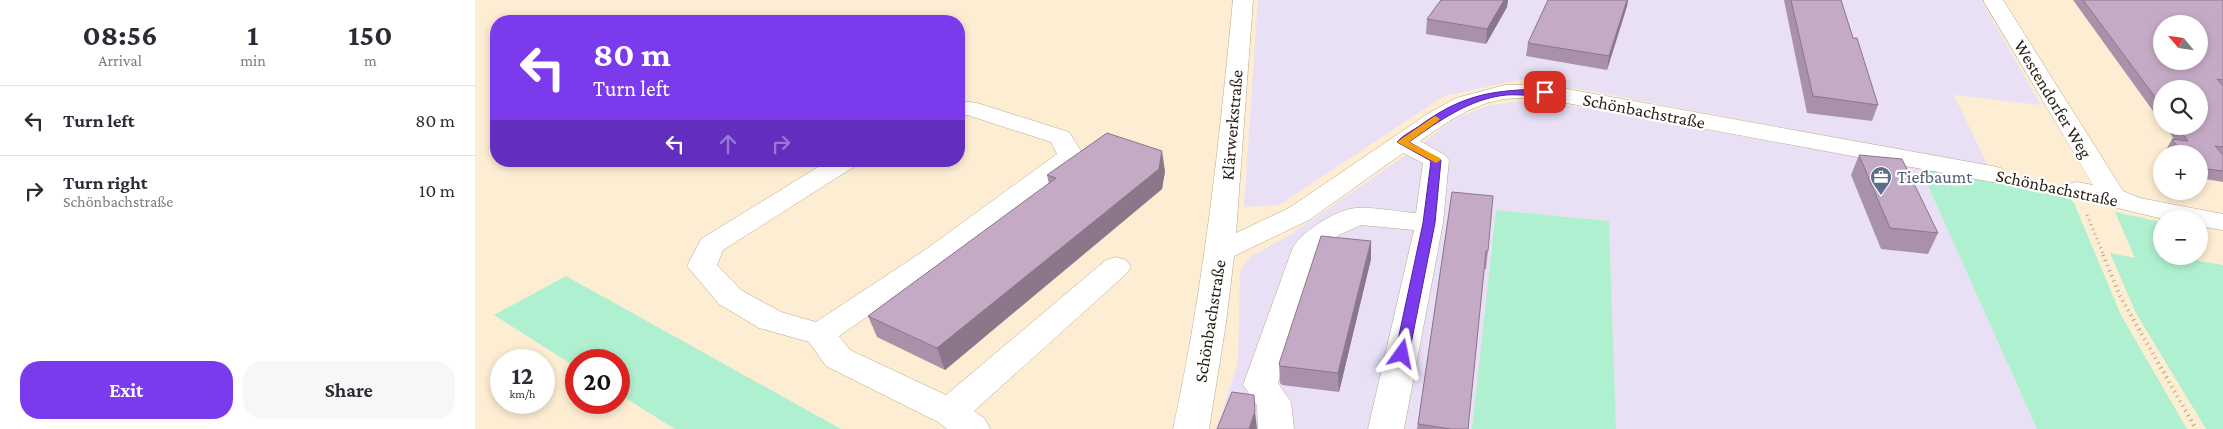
<!DOCTYPE html>
<meta charset="utf-8">
<style>
:root{--surface:#fff;--page:#f7f7f7;--text:#2b2b33;--muted:#7c7c81;--line:#e1e1e2;--accent:#7c3aed}
body{margin:0;font-family:"Crimson Pro",serif;background:var(--page);color:var(--text);height:100vh;display:flex;flex-direction:column;font-size:19px;white-space:nowrap}
*{box-sizing:border-box;margin:0}
p{font-size:16px;color:var(--muted)}
.icon{flex:none;width:28px;height:28px;fill:none;stroke:currentColor;stroke-width:2;stroke-linecap:round;stroke-linejoin:round}
.map{position:relative;flex:1;overflow:hidden}
.side{display:flex;flex-direction:column;background:var(--surface);width:475px}
.side>*{flex:none}
.guide{position:absolute;left:15px;top:15px;width:475px;height:152px;border-radius:20px;box-shadow:0 2px 8px #0003;background:#7c3aed;color:#fff;overflow:hidden}
.needle{width:32px;rotate:299deg}
.fabs{position:absolute;left:1678px;top:15px;display:grid;gap:10px}
.fabs a{display:grid;place-items:center;width:55px;height:55px;border-radius:50%;background:var(--surface);box-shadow:0 2px 8px #0003;font-size:25px}
.speed{position:absolute;left:15px;top:349px;display:flex;gap:10px;font-size:25px;font-weight:700;text-align:center}
.speed>*{display:grid;place-content:center;width:65px;height:65px;border-radius:50%;background:var(--surface);box-shadow:0 2px 8px #0003;line-height:1}
.speed small{font-size:12px;font-weight:400}
.speed .limit{border:8px solid #d22;background:#fff;color:#111}
.pin{position:absolute;display:grid;place-items:center;width:42px;height:42px;color:#fff;margin:-21px;border-radius:10px;box-shadow:0 2px 8px #0006}
.me{position:absolute;width:55px;margin:-28px;rotate:12deg;stroke-linejoin:round;filter:drop-shadow(0 0 4px #0008)}
.turn{display:flex;align-items:center;gap:18px;height:105px;padding:0 20px;font-size:22px}
.turn .icon{width:65px;height:65px;stroke-width:2.5}
.turn b{display:block;font-size:35px;line-height:42px}
.lanes{display:flex;align-items:center;height:48px;padding:0 20px;background:#0003;justify-content:center;gap:25px;direction:ltr}
.lanes .off{opacity:.35}
.eta{display:flex;justify-content:space-evenly;align-items:center;height:85px;text-align:center}
.eta b{font-size:30px;font-weight:700;line-height:35px}
.cta{display:flex;gap:10px;margin-top:auto;padding:10px 20px}
.cta a{flex:1;height:58px;border-radius:20px;background:var(--accent);color:#fff;font-size:20px;font-weight:700;line-height:58px;text-align:center}
.cta a+a{background:var(--page);color:var(--text)}
ul{padding:0;list-style:none}
li{display:flex;align-items:center;gap:15px;height:70px;padding:0 20px;border-top:1px solid var(--line)}
li div{flex:1}
li b{display:block;font-size:19px}
li em{font-style:normal}
main{display:flex;flex:1;min-height:0}
.map>svg:first-child{display:block}
.commercial{fill:#e9e0f6}
.green{fill:#aff0d0}
.lines{fill:none;stroke-linecap:round;stroke-linejoin:round}
.minor-casing{stroke:#baa889;stroke-width:1}
.path-far1{stroke:#afa28e;stroke-width:3;stroke-dasharray:1 4;stroke-linecap:butt}
.path{stroke:#afa28e;stroke-width:4;stroke-dasharray:1 4.5;stroke-linecap:butt}
.minor{fill:#fff;fill-rule:evenodd}
.wall{fill:#a992a9}
.shaded-wall{fill:#8a778a}
.building{fill:#c5aac5;stroke:#8a778a;fill-rule:evenodd}
.route{fill:#7c3aed;stroke:#51269a}
.slow{fill:#f59e0b}
.labels{text-anchor:middle;stroke-width:4.5;stroke-linejoin:round;paint-order:stroke}
.street-label{font-size:18px;fill:#261f13;stroke:#fff}
.service-label{font-size:18px;fill:#4e5e75;stroke:#fff;text-anchor:start}
</style>
<main>
<section class="side">
<div class="eta">
<div><b>08:56</b><p>Arrival</p></div>
<div><b>1</b><p>min</p></div>
<div><b>150</b><p>m</p></div>
</div>
<ul>
<li><svg class="icon" aria-label="left" viewBox="0 0 24 24"><path d="M17 20v-9H6M10 6l-5 5 5 5"/></svg><div><b>Turn left</b></div><em>80 m</em></li>
<li><svg class="icon" aria-label="right" viewBox="0 0 24 24"><path d="M7 20v-9h11M14 6l5 5-5 5"/></svg><div><b>Turn right</b><p>Schönbachstraße</p></div><em>10 m</em></li>
</ul>
<div class="cta"><a>Exit</a><a>Share</a></div>
</section>
<div class="map">
<svg width="1748" height="429" viewBox="0 0 1748 429">
<rect width="100%" height="100%" fill="#fcedd3"/>
<g class="commercial">
<path d="M 783,0 L 1506,0 L 1566,105 L 1479,95 L 1513,166 L 1050,79 L 969,96 L 804,205 L 769,207 Z"/>
<path d="M 1046,101 L 1081,103 L 1445,168 L 1562,429 L 1141,429 L 1134,221 L 1021,210 L 997,429 L 741,429 L 763,363 L 765,272 L 775,257 L 815,235 L 941,148 L 981,118 L 1012,106 Z"/>
</g>
<g class="green">
<path d="M 1445,168 L 1578,192 L 1590,195 L 1599,203 L 1646,315 L 1712,429 L 1562,429 Z"/>
<path d="M 1021,210 L 1134,221 L 1141,429 L 997,429 Z"/>
<path d="M 1640,212 L 1686,222 L 1686,256 L 1720,256 L 1724,261 L 1748,265 L 1748,429 L 1731,429 L 1661,313 L 1635,253 L 1660,258 Z"/>
<path d="M 91,276 L 366,429 L 200,429 L 144,394 L 144,360 L 101,360 L 101,367 L 19,315 Z"/>
</g>
<g class="lines">
<g class="minor-casing">
<g id="minor">
<path d="M 758,0 L 778,0 L 761,233 L 814,208 L 954,113 L 981,98 L 1030,85 L 1070,85 L 1517,166 L 1526,168 L 1530,174 L 1526,180 L 1517,182 L 1070,99 C 1057,99 1044,97 1031,99 C 998,103 971,123 945,141 L 970,155 L 974,160 L 968,223 L 929,429 L 893,429 L 939,230 L 886,225 L 864,235 L 845,251 L 803,383 L 816,402 L 819,429 L 783,429 L 782,405 L 768,385 L 818,247 C 828,231 863,208 883,208 C 902,207 922,212 941,213 L 948,163 L 928,153 L 834,220 L 759,256 L 751,323 L 734,429 L 698,429 C 729,287 744,144 758,0 Z"/>
<path d="M 1508,0 L 1528,0 L 1648,191 L 1665,198 L 1748,214 L 1748,230 L 1724,226 L 1724,219 L 1688,219 L 1593,196 L 1589,190 L 1593,184 L 1602,182 L 1618,185 Z"/>
<path d="M 484,101 L 502,103 L 594,132 L 609,156 L 605,161 L 470,264 L 364,336 L 375,350 L 471,395 L 631,260 L 641,257 L 651,260 L 656,267 L 651,274 L 499,411 L 510,419 L 515,429 L 472,429 L 463,422 L 351,366 L 334,342 L 284,328 L 244,304 L 212,266 L 226,239 L 353,161 L 384,161 L 380,166 L 248,250 L 242,265 L 266,290 L 306,312 L 341,322 L 450,250 L 582,154 L 576,142 L 492,115 L 484,115 Z"/>
</g>
</g>
<g class="path-far1">
<path d="M 1540,179 L 1578,185"/>
<path d="M 1612,215 L 1629,256"/>
</g>
<path class="path" d="M 1628,255 L 1645,296 L 1721,429"/>
<use href="#minor" class="minor"/>
</g>
<g class="wall">
<path d="M 966,0 L 1033,0 L 1032,7 L 1011,44 L 951,34 L 952,19 Z"/>
<path d="M 1073,0 L 1153,0 L 1152,6 L 1132,70 L 1051,56 L 1053,43 Z"/>
<path d="M 1309,0 L 1366,0 L 1378,38 L 1403,105 L 1397,121 L 1332,113 Z"/>
<path d="M 1598,0 L 1748,0 L 1748,182 L 1724,178 L 1724,154 L 1695,154 L 1692,148 L 1697,139 L 1699,139 L 1690,126 L 1724,126 L 1686,89 L 1686,122 Z"/>
<path d="M 1384,155 L 1463,233 L 1453,254 L 1406,249 L 1376,175 Z"/>
<path d="M 690,171 L 687,189 L 470,370 L 402,337 L 393,316 L 574,184 L 572,175 Z"/>
<path d="M 977,192 L 1013,251 L 1011,269 L 1009,269 L 993,429 L 942,429 Z"/>
<path d="M 896,241 L 896,259 L 864,392 L 807,385 L 805,383 L 804,364 Z"/>
</g>
<g class="shaded-wall">
<path d="M 1029,0 L 1033,0 L 1032,7 L 1011,44 L 1012,29 Z"/>
<path d="M 1152,0 L 1153,0 L 1152,6 L 1132,70 L 1134,56 Z"/>
<path d="M 687,151 L 690,171 L 687,189 L 470,370 L 462,348 Z"/>
<path d="M 896,241 L 896,259 L 864,392 L 863,373 Z"/>
<path d="M 780,411 L 782,429 L 774,429 Z"/>
</g>
<g class="building">
<path d="M 966,0 L 1029,0 L 1012,29 L 952,19 Z"/>
<path d="M 1073,0 L 1152,0 L 1134,56 L 1053,43 Z"/>
<path d="M 1316,0 L 1366,0 L 1378,38 L 1382,38 L 1403,105 L 1338,96 Z"/>
<path d="M 1608,0 L 1748,0 L 1748,80 L 1742,79 L 1748,86 L 1748,147 L 1740,146 L 1748,155 L 1748,171 L 1724,168 L 1724,154 L 1708,154 L 1697,139 L 1713,141 L 1702,126 L 1724,126 L 1724,89 L 1686,89 L 1686,105 ZM 1686,24 L 1724,24 L 1724,61 L 1686,61 Z"/>
<path d="M 632,133 L 687,151 L 684,169 L 462,348 L 393,316 L 581,178 L 572,175 Z"/>
<path d="M 1384,155 L 1427,159 L 1463,233 L 1415,228 Z"/>
<path d="M 977,192 L 1018,196 L 1013,251 L 1011,251 L 993,429 L 976,429 L 943,424 Z"/>
<path d="M 846,236 L 896,241 L 863,373 L 805,366 L 804,364 Z"/>
<path d="M 757,392 L 779,395 L 780,411 L 774,429 L 742,429 Z"/>
</g>
<path class="route" d="M 1070,89 L 1075,92 L 1073,94 C 1060,97 1045,94 1031,95 C 994,99 964,121 934,142 L 966,160 L 960,223 L 934,354 L 932,358 L 922,358 L 920,354 L 948,223 L 956,161 L 922,142 C 928,135 939,130 947,124 C 989,94 1019,90 1070,89 Z"/>
<path class="slow" d="M 960,116 L 965,119 L 963,121 L 934,142 L 965,158 L 966,160 L 961,163 L 922,142 Z"/>
<defs>
<g id="office-pin" transform="scale(1.125)"><path d="M0 17L-7.5 6A9.5 9.5 0 1 1 7.5 6Z" fill="#5c6f8a" stroke="#fff"/><path d="M-6-3h4V-5.5h4V-3h4V5H-6ZM-1-4.5V-3h2v-1.5ZM-6 0V1H6V0Z" fill="#fff"/></g>
</defs>
<g fill-rule="evenodd">
<use href="#office-pin" x="1406" y="177"/>
</g>
<g class="labels">
<g class="street-label">
<text transform="translate(1578 99) rotate(59)" y="6">Westendorfer Weg</text>
<text transform="translate(1169 111) rotate(11)" y="6">Schönbachstraße</text>
<text transform="translate(757 125) rotate(-85)" y="6">Klärwerkstraße</text>
<text transform="translate(1582 188) rotate(12)" y="6">Schönbachstraße</text>
<text transform="translate(735 321) rotate(-81)" y="6">Schönbachstraße</text>
</g>
<g class="service-label">
<text x="1422" y="183">Tiefbaumt</text>
</g>
</g>
</svg>
<div class="fabs">
<a><svg class="needle" viewBox="-14 -14 28 28"><path d="M0-13l5 13h-10z" fill="#e53935"/><path d="M0 13l5-13h-10z" fill="#7c7c81"/></svg></a>
<a><svg class="icon" aria-label="search" viewBox="0 0 24 24"><circle cx="10" cy="10" r="6"/><path d="M15 15l6 6"/></svg></a>
<a>+</a>
<a>−</a>
</div>
<div class="speed"><div>12<small>km/h</small></div><div class="limit">20</div></div>
<div class="pin" style="left:1070px;top:92px;background:#d93025"><svg class="icon" aria-label="arrive" viewBox="0 0 24 24"><path d="M6 21V4h12l-3 4 3 4H6"/></svg></div>
<svg class="me" style="left:927px;top:354px" viewBox="-20 -20 40 40"><path d="M0-17L14 15 0 8-14 15z" fill="#7c3aed" stroke="#fff" stroke-width="4"/></svg>
<div class="guide">
<div class="turn"><svg class="icon" aria-label="left" viewBox="0 0 24 24"><path d="M17 20v-9H6M10 6l-5 5 5 5"/></svg><div><b>80 m</b>Turn left</div></div>
<div class="lanes"><svg class="icon" aria-label="left" viewBox="0 0 24 24"><path d="M17 20v-9H6M10 6l-5 5 5 5"/></svg><svg class="icon off" aria-label="ahead" viewBox="0 0 24 24"><path d="M12 20V5M6 11l6-6 6 6"/></svg><svg class="icon off" aria-label="right" viewBox="0 0 24 24"><path d="M7 20v-9h11M14 6l5 5-5 5"/></svg></div>
</div>
</div>
</main>
